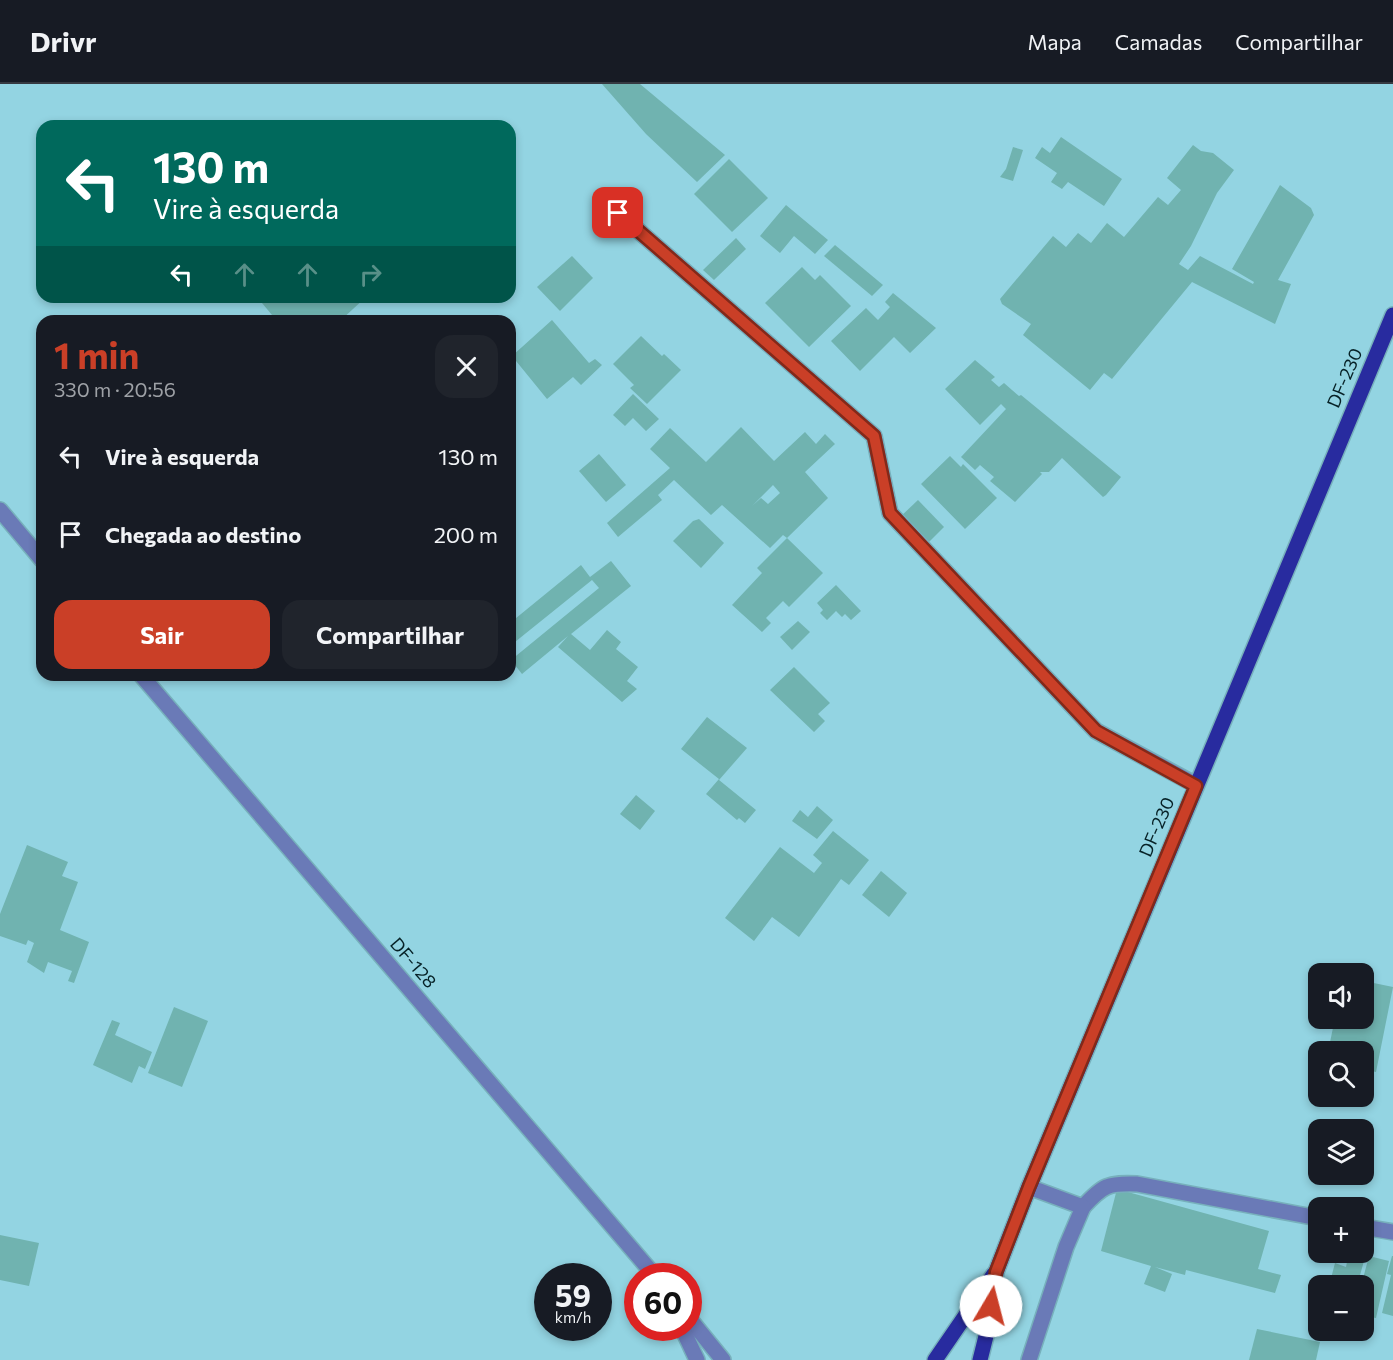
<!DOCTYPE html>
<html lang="pt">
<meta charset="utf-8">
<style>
:root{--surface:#171b24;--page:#20242c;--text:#f1f3f6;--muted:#9ea1a6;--line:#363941;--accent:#ca3f27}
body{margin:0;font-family:Commissioner,sans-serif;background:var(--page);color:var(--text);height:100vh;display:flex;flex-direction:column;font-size:22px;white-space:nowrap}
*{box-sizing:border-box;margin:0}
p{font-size:20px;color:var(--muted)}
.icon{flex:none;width:33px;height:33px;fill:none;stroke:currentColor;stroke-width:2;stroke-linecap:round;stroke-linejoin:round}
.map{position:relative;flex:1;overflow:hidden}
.sheet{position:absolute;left:36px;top:231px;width:480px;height:366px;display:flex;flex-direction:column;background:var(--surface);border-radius:18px;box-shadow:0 3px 9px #0003}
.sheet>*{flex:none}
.top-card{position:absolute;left:36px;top:36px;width:480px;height:183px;border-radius:18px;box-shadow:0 3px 9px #0003;background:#00695c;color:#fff;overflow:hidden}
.fabs{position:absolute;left:1308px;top:879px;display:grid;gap:12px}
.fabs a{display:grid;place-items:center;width:66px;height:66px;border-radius:12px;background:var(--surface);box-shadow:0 3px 9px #0003;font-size:30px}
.speed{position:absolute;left:534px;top:1179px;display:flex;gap:12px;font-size:30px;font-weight:700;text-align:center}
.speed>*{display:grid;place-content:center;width:78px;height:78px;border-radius:50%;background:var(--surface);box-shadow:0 3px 9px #0003;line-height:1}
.speed small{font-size:15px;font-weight:400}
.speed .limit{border:9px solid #d22;background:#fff;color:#111}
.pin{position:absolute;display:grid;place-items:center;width:51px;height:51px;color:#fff;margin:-26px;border-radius:12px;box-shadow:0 3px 9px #0006}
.me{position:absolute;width:66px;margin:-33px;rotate:8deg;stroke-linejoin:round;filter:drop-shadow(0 0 4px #0008)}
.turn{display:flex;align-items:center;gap:21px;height:126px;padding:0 18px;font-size:27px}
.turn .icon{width:78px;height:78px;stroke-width:2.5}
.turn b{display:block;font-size:42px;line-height:51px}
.lanes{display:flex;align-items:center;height:57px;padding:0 18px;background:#0003;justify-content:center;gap:30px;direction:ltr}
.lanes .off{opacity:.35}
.round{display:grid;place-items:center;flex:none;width:63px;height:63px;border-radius:18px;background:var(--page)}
.headline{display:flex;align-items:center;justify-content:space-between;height:102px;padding:0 18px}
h1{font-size:36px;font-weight:700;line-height:45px;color:var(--accent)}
.button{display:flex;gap:12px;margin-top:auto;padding:12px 18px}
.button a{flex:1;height:69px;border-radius:18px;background:var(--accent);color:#fff;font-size:24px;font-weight:700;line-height:69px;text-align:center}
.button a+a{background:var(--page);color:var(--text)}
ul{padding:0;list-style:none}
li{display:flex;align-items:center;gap:18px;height:78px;padding:0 18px}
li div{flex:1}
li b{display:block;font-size:22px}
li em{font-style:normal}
header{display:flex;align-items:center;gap:36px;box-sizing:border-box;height:84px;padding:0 30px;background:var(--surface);border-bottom:2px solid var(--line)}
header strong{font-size:28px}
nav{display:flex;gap:33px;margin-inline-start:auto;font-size:21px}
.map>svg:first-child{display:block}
.building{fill:#70b3b0;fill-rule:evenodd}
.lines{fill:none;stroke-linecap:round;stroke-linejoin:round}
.minor-casing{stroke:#77b0bc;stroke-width:18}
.major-casing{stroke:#77b0bc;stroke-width:18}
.minor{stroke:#6a7ab7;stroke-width:15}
.major{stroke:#282b9f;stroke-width:15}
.route-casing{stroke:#832919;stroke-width:15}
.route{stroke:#ca3f27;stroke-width:10}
.labels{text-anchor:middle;stroke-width:5;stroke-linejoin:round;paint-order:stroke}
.street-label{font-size:18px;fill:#062126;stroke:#93d4e2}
</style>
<header>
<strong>Drivr</strong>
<nav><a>Mapa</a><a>Camadas</a><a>Compartilhar</a></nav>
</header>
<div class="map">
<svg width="1393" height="1276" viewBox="0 0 1393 1276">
<rect width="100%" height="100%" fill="#93d4e2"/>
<g class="building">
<path d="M 602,0 L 640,0 L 725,71 L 697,98 L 646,50 Z"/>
<path d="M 1061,53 L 1122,95 L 1104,122 L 1068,98 L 1062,105 L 1051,98 L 1057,89 L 1035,74 L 1042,63 L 1050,69 Z"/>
<path d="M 1193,61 L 1201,67 L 1213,69 L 1234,86 L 1217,109 L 1191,162 L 1179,180 L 1188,186 L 1200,172 L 1253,200 L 1254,198 L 1232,185 L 1280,101 L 1311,124 L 1314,131 L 1278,196 L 1291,200 L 1275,240 L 1192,198 L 1112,295 L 1104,289 L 1090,306 L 1023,251 L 1031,240 L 1002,220 L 1000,215 L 1053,152 L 1066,163 L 1078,149 L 1091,159 L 1107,139 L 1124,153 L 1158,113 L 1168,121 L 1181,106 L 1167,94 Z"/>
<path d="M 1013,63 L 1023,66 L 1013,97 L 1000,93 L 1006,85 Z"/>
<path d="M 729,75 L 768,114 L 732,148 L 694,110 Z"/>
<path d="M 786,121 L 828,156 L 815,170 L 794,152 L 780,169 L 760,152 Z"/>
<path d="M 736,154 L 746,165 L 714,196 L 703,186 Z"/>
<path d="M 835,161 L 883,201 L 872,212 L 824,172 Z"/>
<path d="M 572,172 L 593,194 L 560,227 L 537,203 Z"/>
<path d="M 802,183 L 815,196 L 820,191 L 851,222 L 809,263 L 765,219 Z"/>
<path d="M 893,209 L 936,244 L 910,269 L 894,253 L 860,287 L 831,257 L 866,224 L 878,236 L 890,223 L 885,218 Z"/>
<path d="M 257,213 L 366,213 L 340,237 L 277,237 Z"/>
<path d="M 552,236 L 589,279 L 595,275 L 602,281 L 581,301 L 573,293 L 547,315 L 512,272 Z"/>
<path d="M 641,252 L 662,272 L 664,270 L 681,286 L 647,320 L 630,304 L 634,301 L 613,280 Z"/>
<path d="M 975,276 L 995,293 L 991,296 L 999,303 L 1004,299 L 1019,312 L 1021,311 L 1121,393 L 1106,411 L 1103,413 L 1062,374 L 1049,388 L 1040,388 L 1042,390 L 1015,418 L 990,397 L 994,393 L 980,381 L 975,386 L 961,373 L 1006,325 L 1001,320 L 980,341 L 945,305 Z"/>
<path d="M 633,310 L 659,335 L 646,347 L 633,334 L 625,342 L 613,331 Z"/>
<path d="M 741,343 L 774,377 L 805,348 L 816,360 L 825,350 L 835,360 L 805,388 L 828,414 L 787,454 L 783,451 L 770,464 L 722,421 L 711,431 L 674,396 L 658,411 L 662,416 L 618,453 L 607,439 L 670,384 L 650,365 L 670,344 L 706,378 ZM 773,401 L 780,409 L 768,420 L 761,414 L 752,422 Z"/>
<path d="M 599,370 L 626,401 L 606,418 L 579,387 Z"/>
<path d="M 950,372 L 961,383 L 963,380 L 997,414 L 965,445 L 921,400 Z"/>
<path d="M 918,416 L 944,443 L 924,463 L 898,435 Z"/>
<path d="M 699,435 L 724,459 L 701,484 L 673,457 L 693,437 Z"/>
<path d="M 787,454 L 823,489 L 789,523 L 783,517 L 766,534 L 771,539 L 762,548 L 732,521 L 762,489 L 757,484 Z"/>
<path d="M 611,477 L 631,502 L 571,550 L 590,566 L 607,546 L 621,558 L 616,565 L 638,583 L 627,597 L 637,605 L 622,618 L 558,563 L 568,552 L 522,590 L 511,576 L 599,504 L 592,496 L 510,562 L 510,539 L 581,481 L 590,493 Z"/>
<path d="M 836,501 L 861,527 L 851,536 L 845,530 L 842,533 L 836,527 L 827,536 L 820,529 L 823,526 L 817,519 Z"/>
<path d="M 798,537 L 810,548 L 792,566 L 780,553 Z"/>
<path d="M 794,583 L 830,619 L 818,630 L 825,637 L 814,648 L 770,606 Z"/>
<path d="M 707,633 L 747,664 L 719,696 L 756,726 L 745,739 L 739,734 L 737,736 L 706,710 L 719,695 L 681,665 Z"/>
<path d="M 636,711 L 655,727 L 640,746 L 620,730 Z"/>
<path d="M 817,722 L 833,736 L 817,755 L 792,737 L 800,726 L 808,733 Z"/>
<path d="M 833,747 L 869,776 L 849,801 L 841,795 L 799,853 L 772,833 L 754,857 L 725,834 L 780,763 L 814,789 L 822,779 L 813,771 Z"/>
<path d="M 27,761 L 68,778 L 62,792 L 78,798 L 60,846 L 89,858 L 74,899 L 68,897 L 72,887 L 48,878 L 44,889 L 27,878 L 34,859 L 28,856 L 26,861 L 0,852 L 0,830 Z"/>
<path d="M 881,787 L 907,809 L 889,833 L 862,811 Z"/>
<path d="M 1364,897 L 1393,903 L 1376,988 L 1364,985 L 1364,968 L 1328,968 L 1335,934 L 1364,934 Z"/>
<path d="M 174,923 L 208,937 L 182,1003 L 148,989 Z"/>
<path d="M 112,936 L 120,939 L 115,951 L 152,968 L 145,985 L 139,982 L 132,999 L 93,981 Z"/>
<path d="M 1117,1105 L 1269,1147 L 1258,1185 L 1281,1191 L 1275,1209 L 1186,1186 L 1185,1191 L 1155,1183 L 1172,1190 L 1165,1208 L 1144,1200 L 1151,1182 L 1101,1167 Z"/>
<path d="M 0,1151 L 39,1159 L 29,1202 L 0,1196 Z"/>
<path d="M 1364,1158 L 1369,1159 L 1357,1202 L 1329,1202 L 1335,1179 L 1346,1183 L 1349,1168 L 1364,1168 Z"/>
<path d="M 1369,1172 L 1389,1177 L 1376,1234 L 1364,1232 L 1364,1202 L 1361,1202 Z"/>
<path d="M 1392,1172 L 1393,1172 L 1393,1232 L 1382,1229 L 1391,1191 L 1387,1190 Z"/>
<path d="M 1257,1245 L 1320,1258 L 1316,1276 L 1249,1276 Z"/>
</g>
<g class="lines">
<g class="minor-casing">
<g id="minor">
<path d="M 618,129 L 874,352 L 890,429 L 1096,647 L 1196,701"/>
<path d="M 0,426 L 42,476"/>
<path d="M 141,591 L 655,1192"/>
<path d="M 1083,1123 C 1103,1101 1108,1099 1137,1100 L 1318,1134"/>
<path d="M 1364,1143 L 1393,1148"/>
<path d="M 688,1233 L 723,1276"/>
<path d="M 682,1244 L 697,1276"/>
<path d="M 1029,1276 L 1066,1163 L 1083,1123 L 1029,1103"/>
</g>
</g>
<g class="major-casing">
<g id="major">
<path d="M 935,1276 L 994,1190"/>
<path d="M 980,1276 L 989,1240 L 996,1188 L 1029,1103 L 1393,231"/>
</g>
</g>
<use href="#minor" class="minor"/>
<use href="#major" class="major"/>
</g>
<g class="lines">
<g class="route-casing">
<path id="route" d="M 618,129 L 874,352 L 890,429 L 1096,647 L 1196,702 L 1029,1103 L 996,1188 L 991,1222"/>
</g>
<use href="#route" class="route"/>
</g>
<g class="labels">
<g class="street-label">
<text transform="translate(1345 294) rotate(-67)" y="6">DF-230</text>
<text transform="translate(1157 743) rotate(-67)" y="6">DF-230</text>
<text transform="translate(413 879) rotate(49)" y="6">DF-128</text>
</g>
</g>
</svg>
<div class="fabs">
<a><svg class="icon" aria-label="sound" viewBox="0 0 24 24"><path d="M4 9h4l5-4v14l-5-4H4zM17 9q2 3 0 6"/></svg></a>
<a><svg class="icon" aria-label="search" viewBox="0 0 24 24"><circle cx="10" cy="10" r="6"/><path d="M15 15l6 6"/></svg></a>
<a><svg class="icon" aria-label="layers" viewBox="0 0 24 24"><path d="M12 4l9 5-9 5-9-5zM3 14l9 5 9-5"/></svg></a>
<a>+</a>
<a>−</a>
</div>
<div class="speed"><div>59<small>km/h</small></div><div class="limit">60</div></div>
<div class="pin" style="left:618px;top:129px;background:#d93025"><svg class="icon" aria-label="arrive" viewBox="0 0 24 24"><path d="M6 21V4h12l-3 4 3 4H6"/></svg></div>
<svg class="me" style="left:991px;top:1222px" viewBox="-20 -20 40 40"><circle r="19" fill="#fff"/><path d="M0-13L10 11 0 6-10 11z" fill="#ca3f27"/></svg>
<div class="top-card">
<div class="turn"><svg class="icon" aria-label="left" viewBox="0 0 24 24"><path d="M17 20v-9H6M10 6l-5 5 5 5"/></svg><div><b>130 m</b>Vire à esquerda</div></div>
<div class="lanes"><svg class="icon" aria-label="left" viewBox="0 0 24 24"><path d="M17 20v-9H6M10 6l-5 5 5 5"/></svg><svg class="icon off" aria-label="ahead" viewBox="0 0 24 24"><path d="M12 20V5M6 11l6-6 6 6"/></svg><svg class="icon off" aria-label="ahead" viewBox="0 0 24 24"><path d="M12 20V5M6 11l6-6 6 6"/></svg><svg class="icon off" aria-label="right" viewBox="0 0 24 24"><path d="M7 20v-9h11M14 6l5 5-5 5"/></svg></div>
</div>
<section class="sheet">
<div class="headline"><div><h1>1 min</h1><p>330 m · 20:56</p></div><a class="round"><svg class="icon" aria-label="close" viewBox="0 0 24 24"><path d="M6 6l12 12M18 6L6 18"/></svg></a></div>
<ul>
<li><svg class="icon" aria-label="left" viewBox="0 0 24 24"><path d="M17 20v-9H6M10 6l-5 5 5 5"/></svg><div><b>Vire à esquerda</b></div><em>130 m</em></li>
<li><svg class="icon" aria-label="arrive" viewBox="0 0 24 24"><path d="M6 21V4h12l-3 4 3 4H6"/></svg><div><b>Chegada ao destino</b></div><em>200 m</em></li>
</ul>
<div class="button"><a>Sair</a><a>Compartilhar</a></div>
</section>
</div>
